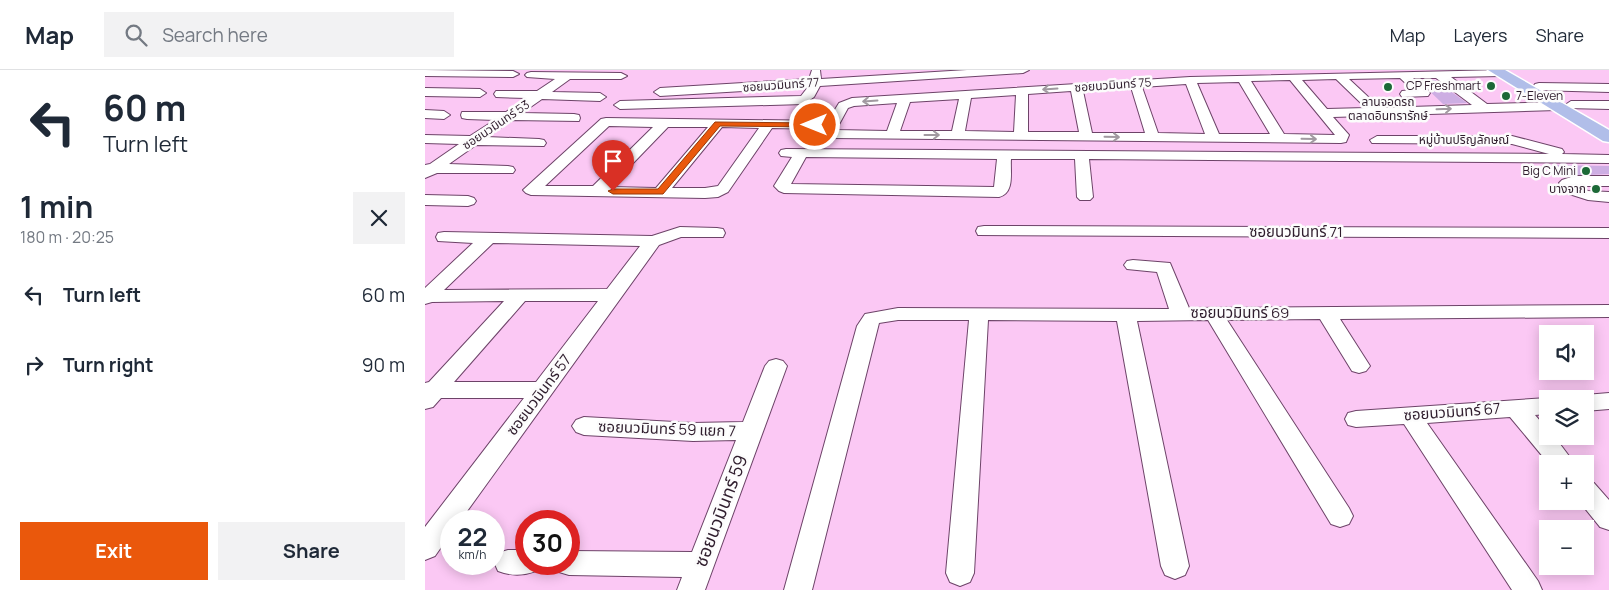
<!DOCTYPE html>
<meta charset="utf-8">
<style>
:root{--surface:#fff;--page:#f2f2f3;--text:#1f2937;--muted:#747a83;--line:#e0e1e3;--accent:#ea580c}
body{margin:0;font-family:Manrope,"Noto Sans Thai",sans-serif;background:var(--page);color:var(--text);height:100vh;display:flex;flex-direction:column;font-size:19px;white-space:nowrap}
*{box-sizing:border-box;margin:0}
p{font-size:16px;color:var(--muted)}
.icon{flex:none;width:28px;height:28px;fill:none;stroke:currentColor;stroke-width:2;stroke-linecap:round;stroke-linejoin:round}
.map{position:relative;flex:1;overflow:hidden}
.side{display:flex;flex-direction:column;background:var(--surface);width:425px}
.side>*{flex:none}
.top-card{background:#fff;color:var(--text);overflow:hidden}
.buttons{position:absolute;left:1114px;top:255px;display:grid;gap:10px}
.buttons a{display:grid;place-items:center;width:55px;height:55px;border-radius:0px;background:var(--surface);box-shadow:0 2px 12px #0003;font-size:25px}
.speed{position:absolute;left:15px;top:440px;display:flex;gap:10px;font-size:25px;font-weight:700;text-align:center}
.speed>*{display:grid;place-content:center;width:65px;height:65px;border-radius:50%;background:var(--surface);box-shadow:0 2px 12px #0003;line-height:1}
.speed small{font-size:12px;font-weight:400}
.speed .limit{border:8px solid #d22;background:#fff;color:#111}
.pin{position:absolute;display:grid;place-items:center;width:42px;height:42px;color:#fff;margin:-51px -21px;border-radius:50% 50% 50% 0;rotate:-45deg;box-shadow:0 0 5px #0007}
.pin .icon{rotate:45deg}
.me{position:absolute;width:55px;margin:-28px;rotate:270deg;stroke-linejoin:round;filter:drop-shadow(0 0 4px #0008)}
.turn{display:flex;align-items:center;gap:18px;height:105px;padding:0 20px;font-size:22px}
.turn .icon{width:65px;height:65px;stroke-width:2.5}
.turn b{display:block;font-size:35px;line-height:42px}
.round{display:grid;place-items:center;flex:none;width:52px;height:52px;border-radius:0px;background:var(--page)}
.headline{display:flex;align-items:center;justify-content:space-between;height:85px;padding:0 20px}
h1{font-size:30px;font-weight:700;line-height:38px}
.button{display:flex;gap:10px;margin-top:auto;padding:10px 20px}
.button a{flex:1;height:58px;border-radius:0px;background:var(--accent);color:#fff;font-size:20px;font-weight:700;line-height:58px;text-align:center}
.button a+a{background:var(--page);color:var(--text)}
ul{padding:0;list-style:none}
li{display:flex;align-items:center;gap:15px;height:70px;padding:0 20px}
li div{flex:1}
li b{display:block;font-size:19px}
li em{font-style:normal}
header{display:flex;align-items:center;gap:30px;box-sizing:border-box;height:70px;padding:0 25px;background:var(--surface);border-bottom:1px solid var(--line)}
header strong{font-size:24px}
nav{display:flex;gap:28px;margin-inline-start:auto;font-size:18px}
.search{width:350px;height:45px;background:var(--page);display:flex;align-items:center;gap:12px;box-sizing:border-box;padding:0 18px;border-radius:0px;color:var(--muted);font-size:19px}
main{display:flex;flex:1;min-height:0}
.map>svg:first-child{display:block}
.building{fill:#cdaee3}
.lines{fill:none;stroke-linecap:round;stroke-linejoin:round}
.minor-casing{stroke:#6d4368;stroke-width:2}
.major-casing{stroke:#fff;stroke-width:3}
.minor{fill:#fff;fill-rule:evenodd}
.major{fill:#b1bee9;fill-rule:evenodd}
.oneway{stroke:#a199a0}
.route{fill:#ea580c;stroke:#983908}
.poi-dot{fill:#1c6937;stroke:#fcfcfc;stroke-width:2}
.labels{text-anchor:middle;stroke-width:5;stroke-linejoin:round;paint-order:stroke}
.far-street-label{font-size:12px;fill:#2f1d2d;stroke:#fcfcfc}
.far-poi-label{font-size:12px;fill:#2f1d2d;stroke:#fcfcfc;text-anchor:end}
.street-label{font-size:15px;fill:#2f1d2d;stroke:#fcfcfc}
.near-street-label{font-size:18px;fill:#2f1d2d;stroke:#fcfcfc}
</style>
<header>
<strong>Map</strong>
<div class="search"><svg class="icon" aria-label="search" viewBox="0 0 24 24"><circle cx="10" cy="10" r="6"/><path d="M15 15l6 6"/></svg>Search here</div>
<nav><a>Map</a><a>Layers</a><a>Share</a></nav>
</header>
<main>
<section class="side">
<div class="top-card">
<div class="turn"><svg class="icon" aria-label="left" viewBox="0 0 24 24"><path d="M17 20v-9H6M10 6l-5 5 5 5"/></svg><div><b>60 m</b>Turn left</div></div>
</div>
<div class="headline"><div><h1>1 min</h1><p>180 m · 20:25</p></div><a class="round"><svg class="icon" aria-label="close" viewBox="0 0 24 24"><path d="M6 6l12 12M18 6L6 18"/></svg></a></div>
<ul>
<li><svg class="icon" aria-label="left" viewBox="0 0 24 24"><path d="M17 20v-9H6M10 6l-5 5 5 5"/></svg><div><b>Turn left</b></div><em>60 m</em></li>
<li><svg class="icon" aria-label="right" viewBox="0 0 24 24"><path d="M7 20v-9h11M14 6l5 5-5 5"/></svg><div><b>Turn right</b></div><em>90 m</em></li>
</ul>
<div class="button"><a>Exit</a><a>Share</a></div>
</section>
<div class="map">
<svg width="1184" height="520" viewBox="0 0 1184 520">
<rect width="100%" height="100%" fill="#fbc8f4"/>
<g class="building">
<path d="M 993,10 L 1010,10 L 1042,33 L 1018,34 Z"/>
<path d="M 1131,95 L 1184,96 L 1184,104 L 1144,106 Z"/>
</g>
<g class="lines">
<g class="minor-casing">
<g id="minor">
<path d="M 0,0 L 88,1 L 94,4 L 88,7 L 0,6 Z"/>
<path d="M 387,0 L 395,0 L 396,9 L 542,0 L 604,0 L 598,3 L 395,16 L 389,27 L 379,34 L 195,39 L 189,35 L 195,31 L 376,26 L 383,17 L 235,26 L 229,22 L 235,18 L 384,9 Z"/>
<path d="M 1078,0 L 1082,3 L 1076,6 L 1026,7 L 1062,34 L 1132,32 L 1138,36 L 1132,40 L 908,47 L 924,65 L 921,72 L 916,73 L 406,68 L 401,67 L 396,62 L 398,59 L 347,58 L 303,122 L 293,127 L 280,128 L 106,125 L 101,123 L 98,120 L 176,49 L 181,48 L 403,51 L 414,33 L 427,28 L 765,7 ZM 975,8 L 988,20 L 977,21 L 975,24 L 977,27 L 1003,26 L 1005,23 L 1003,20 L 988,8 L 1011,8 L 1047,35 L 955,38 L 924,9 ZM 911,9 L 941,38 L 902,39 L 877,10 ZM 865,10 L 910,65 L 859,64 L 826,11 ZM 814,12 L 845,64 L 794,64 L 772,13 ZM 761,14 L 780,64 L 733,63 L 717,17 ZM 706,17 L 720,63 L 667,63 L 658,21 ZM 646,21 L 654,62 L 603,62 L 603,24 ZM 591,25 L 589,62 L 540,61 L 546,28 ZM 534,29 L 527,61 L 475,61 L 485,32 ZM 472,33 L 462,61 L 411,60 L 423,38 L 429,36 ZM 184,56 L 228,57 L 168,116 L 120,116 ZM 243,57 L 283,57 L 231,118 L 185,117 ZM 297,57 L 334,58 L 293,116 L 280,118 L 247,118 Z"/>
<path d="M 106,2 L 196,3 L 202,6 L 196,9 L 145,9 L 127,22 L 175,23 L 181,27 L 175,31 L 117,29 L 97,43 L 149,44 L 154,45 L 155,48 L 154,51 L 87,50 L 62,67 L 114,69 L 119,70 L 121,73 L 119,76 L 51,75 L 24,94 L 83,96 L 88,97 L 90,100 L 88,103 L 12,103 L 0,108 L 0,95 L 5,94 L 34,74 L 0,73 L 0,65 L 45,66 L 70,50 L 42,49 L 37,48 L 36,45 L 37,42 L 81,42 L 101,28 L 71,27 L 69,24 L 71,21 L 112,21 L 130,9 L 102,7 L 100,5 L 102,3 Z"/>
<path d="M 1114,13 L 1184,14 L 1184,22 L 1110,20 L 1108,17 L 1110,14 Z"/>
<path d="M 0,18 L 55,19 L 61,23 L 55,27 L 0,26 Z"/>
<path d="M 1146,31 L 1184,31 L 1184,39 L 1142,38 L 1140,35 Z"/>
<path d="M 0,40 L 19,41 L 25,45 L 19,49 L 0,48 Z"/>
<path d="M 952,66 L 1087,66 L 1137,79 L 1139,82 L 1137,84 L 1184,85 L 1184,93 L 664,89 L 668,127 L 665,130 L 655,130 L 652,127 L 650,89 L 586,89 C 585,102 590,123 574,127 L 359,123 L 354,121 L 349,116 L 367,87 L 356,86 L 354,83 L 356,80 L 361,79 L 1124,84 L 1087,74 L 947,73 L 945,70 ZM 381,87 L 572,89 L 569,117 L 366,114 Z"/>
<path d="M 1149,106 L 1184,106 L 1184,116 L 1150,116 L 1163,121 L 1184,122 L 1184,132 L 1163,130 L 1138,122 L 1134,113 L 1137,110 Z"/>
<path d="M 0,125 L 43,126 L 49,128 L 51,131 L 49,134 L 43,136 L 0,135 Z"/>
<path d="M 559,156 L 1184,158 L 1184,168 L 553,165 L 551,161 L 553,157 Z"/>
<path d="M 255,157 L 292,158 L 298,159 L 300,163 L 298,167 L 256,167 L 234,175 L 35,451 L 26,451 L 26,463 L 10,486 L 0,490 L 0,457 L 99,328 L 16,328 L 8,337 L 0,339 L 0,313 L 4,312 L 79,231 L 7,232 L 0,234 L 0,218 L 48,173 L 13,171 L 11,167 L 13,163 L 19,162 L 227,166 ZM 68,173 L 215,176 L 182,219 L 19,220 ZM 100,231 L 173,231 L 111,312 L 29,312 Z"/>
<path d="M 708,190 L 745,193 L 764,238 L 1184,235 L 1184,247 L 915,249 L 945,296 L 941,301 L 934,303 L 927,301 L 895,249 L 802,250 L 924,438 L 928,446 L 924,454 L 915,457 L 906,454 L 783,250 L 712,251 L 764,496 L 760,505 L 750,509 L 740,505 L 736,496 L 692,251 L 563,250 L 549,503 L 545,512 L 535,516 L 525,512 L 521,503 L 544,250 L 473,250 L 454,253 L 387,520 L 359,520 L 432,256 L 440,244 L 473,238 L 744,239 L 732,202 L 702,199 L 699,195 L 702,191 Z"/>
<path d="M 351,289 L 358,291 L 362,296 L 280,520 L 252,520 L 257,507 L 144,505 L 134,502 L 130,494 L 144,494 L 144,481 L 267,482 L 311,370 L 268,371 L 159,365 L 151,362 L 147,356 L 151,350 L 159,347 L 268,353 L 318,352 L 340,296 L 344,291 Z"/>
<path d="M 1184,323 L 1184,339 L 1160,341 L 1160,329 L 1151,329 L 1160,325 Z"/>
<path d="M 1122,328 L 1125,329 L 1122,329 L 1122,344 L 1110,345 L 1122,359 L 1122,366 L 1129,366 L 1150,394 L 1124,394 L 1085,347 L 1002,353 L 1113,511 L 1117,520 L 1087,520 L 979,354 L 931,357 L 923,355 L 920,349 L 923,343 L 931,341 Z"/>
<path d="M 1160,410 L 1169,413 L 1184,430 L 1184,460 L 1175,457 L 1154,431 L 1160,431 Z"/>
<path d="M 83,480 L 101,480 L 101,494 L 114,494 L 111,501 C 98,506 86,506 73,501 L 69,492 L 73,483 Z"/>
</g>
</g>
<g class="major-casing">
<path id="major" d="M 1063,0 L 1080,0 L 1184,60 L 1184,72 L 1178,71 Z"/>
</g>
<use href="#minor" class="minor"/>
<use href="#major" class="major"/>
</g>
<defs><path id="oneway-shaft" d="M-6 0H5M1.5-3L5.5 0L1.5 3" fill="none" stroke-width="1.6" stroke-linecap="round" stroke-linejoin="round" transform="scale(1.25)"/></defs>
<g class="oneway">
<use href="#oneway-shaft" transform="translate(625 19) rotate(176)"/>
<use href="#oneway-shaft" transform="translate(445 31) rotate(176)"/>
<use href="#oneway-shaft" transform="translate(1019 39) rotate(-2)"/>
<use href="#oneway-shaft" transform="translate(507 65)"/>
<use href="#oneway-shaft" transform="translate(687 67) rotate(1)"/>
<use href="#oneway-shaft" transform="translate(884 69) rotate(1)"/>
</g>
<path class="route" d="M 290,52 L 390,53 L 394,55 L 390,57 L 295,56 L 238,124 L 188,124 L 183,121 L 188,119 L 233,119 Z"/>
<g class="poi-dot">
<circle cx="1066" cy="16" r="5"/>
<circle cx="963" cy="17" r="5"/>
<circle cx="1081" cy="26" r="5"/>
<circle cx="1161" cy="101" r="5"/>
<circle cx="1171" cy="119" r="5"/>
</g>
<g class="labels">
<g class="far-street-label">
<text transform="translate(356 15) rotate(-4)" y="4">ซอยนวมินทร์ 77</text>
<text transform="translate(688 15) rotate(-4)" y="4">ซอยนวมินทร์ 75</text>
<text transform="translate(71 55) rotate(-34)" y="4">ซอยนวมินทร์ 53</text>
<text x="1039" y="74">หมู่บ้านปริญลักษณ์</text>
</g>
<g class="far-poi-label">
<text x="1056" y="20">CP Freshmart</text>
<text x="1091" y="30" text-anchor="start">7-Eleven</text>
<text x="963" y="36" text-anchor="middle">ลานจอดรถ<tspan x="963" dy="14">ตลาดอินทรารักษ์</tspan></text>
<text x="1151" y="105">Big C Mini</text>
<text x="1161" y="123">บางจาก</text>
</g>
<g class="street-label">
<text x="871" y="167">ซอยนวมินทร์ 71</text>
<text x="815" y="248">ซอยนวมินทร์ 69</text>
<text transform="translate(114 325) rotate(-53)" y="5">ซอยนวมินทร์ 57</text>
<text transform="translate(1027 342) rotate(-4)" y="5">ซอยนวมินทร์ 67</text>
<text transform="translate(242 359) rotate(2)" y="5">ซอยนวมินทร์ 59 แยก 7</text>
</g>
<g class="near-street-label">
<text transform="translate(296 441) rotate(-69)" y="6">ซอยนวมินทร์ 59</text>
</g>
</g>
</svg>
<div class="buttons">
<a><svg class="icon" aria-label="sound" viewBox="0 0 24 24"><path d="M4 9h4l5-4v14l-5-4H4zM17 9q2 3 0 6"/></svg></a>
<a><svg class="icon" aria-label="layers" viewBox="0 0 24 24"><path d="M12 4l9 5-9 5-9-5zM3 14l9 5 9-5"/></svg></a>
<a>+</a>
<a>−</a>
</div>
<div class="speed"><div>22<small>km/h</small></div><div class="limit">30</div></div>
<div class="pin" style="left:188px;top:121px;background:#d93025"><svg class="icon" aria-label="arrive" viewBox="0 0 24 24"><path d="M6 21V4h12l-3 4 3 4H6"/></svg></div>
<svg class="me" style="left:390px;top:55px" viewBox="-20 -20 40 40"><circle r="17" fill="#ea580c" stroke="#fff" stroke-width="3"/><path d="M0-11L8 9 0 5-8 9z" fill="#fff"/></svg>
</div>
</main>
